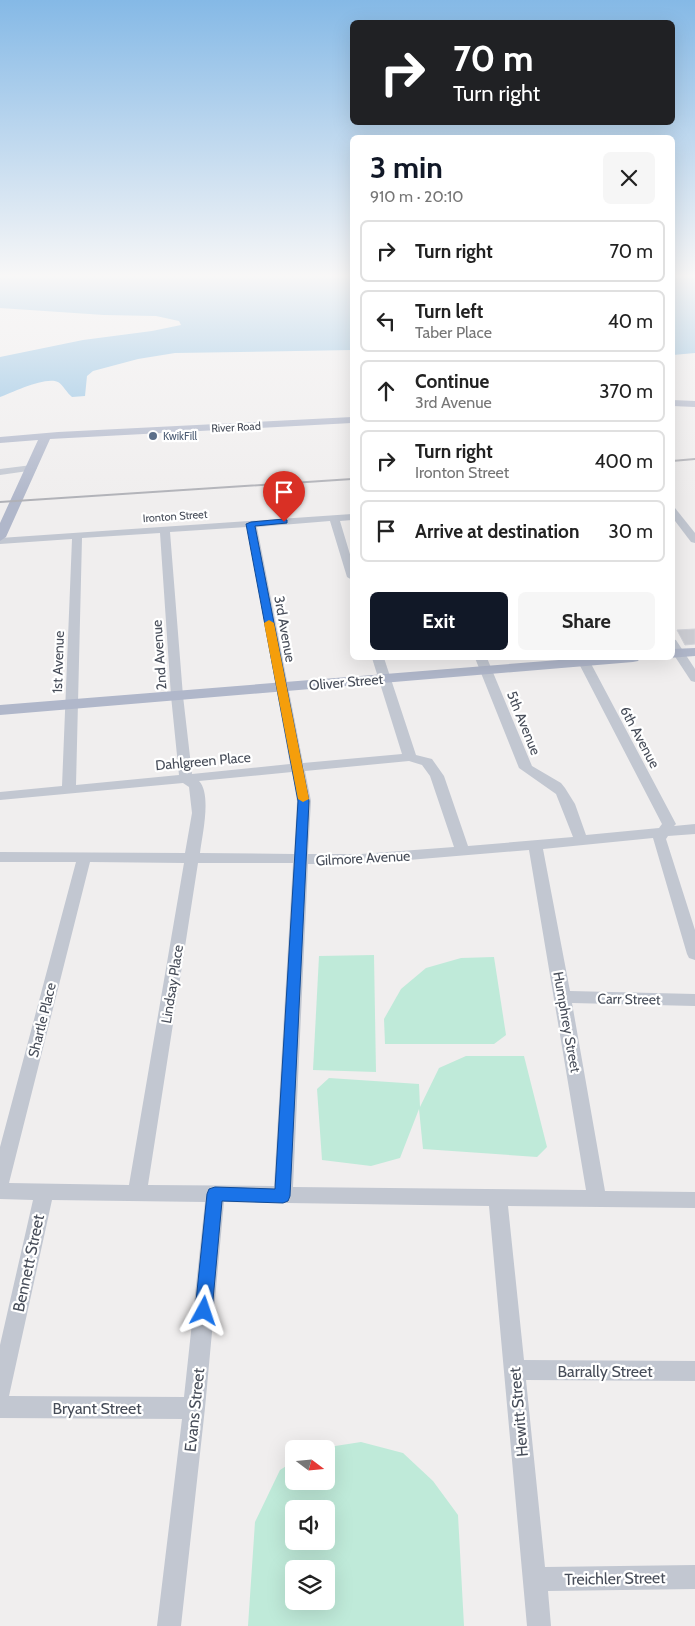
<!DOCTYPE html>
<meta charset="utf-8">
<style>
:root{--surface:#fff;--page:#f6f6f6;--text:#222;--muted:#767676;--line:#e0e0e0;--accent:#111827}
body{margin:0;font-family:Cabin,sans-serif;background:var(--page);color:var(--text);height:100vh;display:flex;flex-direction:column;font-size:19px;white-space:nowrap}
*{box-sizing:border-box;margin:0}
p{font-size:16px;color:var(--muted)}
.icon{flex:none;width:28px;height:28px;fill:none;stroke:currentColor;stroke-width:2;stroke-linecap:round;stroke-linejoin:round}
.map{position:relative;flex:1;overflow:hidden}
.sheet{position:absolute;left:350px;top:135px;width:325px;height:525px;display:flex;flex-direction:column;background:var(--surface);border-radius:8px;box-shadow:0 5px 20px #0002}
.sheet>*{flex:none}
.guide{position:absolute;left:350px;top:20px;width:325px;height:105px;border-radius:8px;box-shadow:0 5px 20px #0002;background:#202124;color:#fff;overflow:hidden}
.needle{width:32px;rotate:106deg}
.tools{position:absolute;left:285px;top:1440px;display:grid;gap:10px}
.tools a{display:grid;place-items:center;width:50px;height:50px;border-radius:8px;background:var(--surface);box-shadow:0 5px 20px #0002;font-size:25px}
.pin{position:absolute;display:grid;place-items:center;width:42px;height:42px;color:#fff;margin:-51px -21px;border-radius:50% 50% 50% 0;rotate:-45deg;box-shadow:0 0 5px #0007}
.pin .icon{rotate:45deg}
.me{position:absolute;width:55px;margin:-28px;rotate:5deg;stroke-linejoin:round;filter:drop-shadow(0 0 4px #0008)}
.turn{display:flex;align-items:center;gap:18px;height:105px;padding:0 20px;font-size:22px}
.turn .icon{width:65px;height:65px;stroke-width:2.5}
.turn b{display:block;font-size:35px;line-height:42px}
.round{display:grid;place-items:center;flex:none;width:52px;height:52px;border-radius:8px;background:var(--page)}
.overview{display:flex;align-items:center;justify-content:space-between;height:85px;padding:0 20px}
h1{font-size:30px;font-weight:700;line-height:38px;color:var(--accent)}
.action{display:flex;gap:10px;margin-top:auto;padding:10px 20px}
.action a{flex:1;height:58px;border-radius:8px;background:var(--accent);color:#fff;font-size:20px;font-weight:700;line-height:58px;text-align:center}
.action a+a{background:var(--page);color:var(--text)}
ul{padding:0;list-style:none}
li{display:flex;align-items:center;gap:15px;height:62px;margin:0 10px 8px;padding:0 10px;border:2px solid var(--line);border-radius:8px}
li div{flex:1}
li b{display:block;font-size:19px}
li em{font-style:normal}
.map>svg:first-child{display:block}
.green{fill:#bfead9;fill-rule:evenodd}
.water{fill:#90c1e3}
.building{fill:#cbccd2;stroke:#d2d3d9}
.lines{fill:none;stroke-linecap:round;stroke-linejoin:round}
.minor{fill:#c2c7d1;fill-rule:evenodd}
.major{fill:#b0b7ca;fill-rule:evenodd}
.rail{stroke:#b0b1b7;stroke-width:2}
.route{fill:#1a73e8;stroke:#114b97}
.slow{fill:#f59e0b}
.service-dot{fill:#5c6f8a;stroke:#fff;stroke-width:2}
.labels{text-anchor:middle;stroke-width:4.5;stroke-linejoin:round;paint-order:stroke}
.far-street-label{font-size:11px;fill:#474d59;stroke:#fff}
.far-service-label{font-size:11px;fill:#4e5e75;stroke:#fff;text-anchor:start}
.street-label{font-size:14px;fill:#474d59;stroke:#fff}
.near-street-label{font-size:16px;fill:#474d59;stroke:#fff}
</style>
<div class="map">
<svg width="695" height="1626" viewBox="0 0 695 1626">
<rect width="100%" height="100%" fill="#f0eeee"/>
<g class="green">
<path d="M 374,955 L 376,1072 L 313,1070 L 319,956 Z"/>
<path d="M 494,957 L 506,1035 L 494,1044 L 385,1044 L 384,1019 L 401,989 L 426,968 L 461,958 Z"/>
<path d="M 466,1056 L 524,1056 L 547,1147 L 537,1157 L 423,1149 L 419,1109 L 400,1158 L 371,1166 L 322,1160 L 317,1089 L 329,1078 L 419,1084 L 420,1107 L 439,1068 Z"/>
<path d="M 361,1442 L 403,1453 L 433,1481 L 458,1515 L 464,1626 L 248,1626 L 255,1522 L 280,1470 L 294,1461 L 294,1481 L 326,1481 L 326,1449 L 316,1449 ZM 294,1509 L 326,1509 L 326,1541 L 294,1541 ZM 294,1569 L 326,1569 L 326,1601 L 294,1601 Z"/>
</g>
<g class="water">
<path d="M 0,275 L 352,275 L 352,350 L 175,353 L 138,359 L 93,371 L 87,376 L 85,396 L 72,397 C 67,393 63,385 58,382 C 46,376 13,392 0,397 L 0,357 L 83,340 L 152,331 L 181,325 L 179,321 L 156,316 L 104,315 L 0,308 Z"/>
<path d="M 672,275 L 695,275 L 695,353 L 673,355 Z"/>
</g>
<path class="building" d="M 695,629 L 695,644 L 685,645 L 677,630 Z"/>
<g class="lines">
<g class="minor">
<path d="M 32,465 L 37,468 L 35,470 L 0,475 L 0,469 Z"/>
<path d="M 672,507 L 675,508 L 695,533 L 695,543 L 691,542 L 672,517 Z"/>
<path d="M 352,514 L 352,520 L 340,521 L 352,561 L 352,580 L 347,577 L 330,521 L 257,527 L 303,763 L 402,754 L 372,658 L 384,658 L 416,755 L 432,759 L 444,776 L 468,846 L 573,837 L 556,794 L 519,768 L 475,658 L 487,658 L 532,766 L 561,783 L 565,788 L 575,804 L 586,835 L 659,828 L 662,824 L 576,658 L 588,658 L 676,824 L 674,826 L 695,824 L 695,834 L 668,836 L 666,839 L 695,930 L 695,960 L 689,958 L 687,954 L 653,838 L 543,849 L 570,991 L 695,994 L 695,1006 L 572,1003 L 605,1191 L 695,1192 L 695,1208 L 508,1206 L 524,1360 L 695,1361 L 695,1381 L 526,1380 L 545,1567 L 695,1565 L 695,1589 L 548,1591 L 551,1626 L 527,1626 L 489,1206 L 224,1202 L 205,1408 L 181,1626 L 157,1626 L 182,1419 L 0,1418 L 0,1345 L 33,1200 L 0,1199 L 0,1147 L 76,862 L 0,862 L 0,852 L 185,853 L 192,813 L 189,787 L 183,783 L 0,800 L 0,792 L 62,786 L 72,539 L 0,544 L 0,538 ZM 247,527 L 290,764 L 192,774 L 183,696 L 170,532 ZM 160,533 L 171,696 L 179,775 L 76,785 L 82,538 ZM 409,761 L 422,765 L 430,776 L 454,847 L 361,854 L 308,854 L 311,801 L 305,771 ZM 292,772 L 297,801 L 294,854 L 200,853 C 202,836 212,794 199,781 ZM 529,850 L 586,1190 L 293,1187 L 308,864 L 361,864 ZM 90,862 L 184,863 L 129,1185 L 9,1183 ZM 198,863 L 293,863 L 274,1186 L 148,1185 ZM 52,1200 L 205,1202 L 184,1397 L 9,1396 Z"/>
<path d="M 672,639 L 676,640 L 695,669 L 695,682 L 691,681 L 672,652 Z"/>
</g>
<g class="major">
<path d="M 672,400 L 695,401 L 695,407 L 672,406 Z"/>
<path d="M 352,417 L 352,423 L 50,439 L 6,537 L 0,541 L 0,523 L 38,440 L 0,443 L 0,437 L 58,432 Z"/>
<path d="M 695,648 L 695,656 L 668,658 L 672,658 L 672,649 Z"/>
<path d="M 584,658 L 640,658 L 638,661 L 633,662 L 0,715 L 0,705 Z"/>
</g>
<g class="rail">
<path d="M 672,461 L 695,459"/>
<path d="M 0,502 L 352,479"/>
</g>
</g>
<linearGradient id="sky" x2="0" y2="1"><stop stop-color="#85b9e6"/><stop offset="0.55" stop-color="#f8f7f7"/><stop offset="1" stop-color="#f8f7f7" stop-opacity="0"/></linearGradient>
<rect width="695" height="502" fill="url(#sky)"/>
<path class="route" d="M 284,519 L 287,520 L 287,523 L 255,526 L 309,801 L 290,1196 L 288,1201 L 283,1203 L 222,1201 L 212,1311 L 209,1316 L 204,1319 L 198,1316 L 195,1311 L 207,1194 L 209,1189 L 215,1187 L 275,1189 L 298,801 L 246,524 L 251,522 Z"/>
<path class="slow" d="M 269,620 L 274,623 L 309,799 L 303,802 L 298,799 L 264,623 Z"/>
<circle class="service-dot" cx="153" cy="436" r="5"/>
<g class="labels">
<g class="far-street-label">
<text transform="translate(236 427) rotate(-3)" y="4">River Road</text>
<text transform="translate(175 516) rotate(-4)" y="4">Ironton Street</text>
</g>
<g class="far-service-label">
<text x="163" y="440">KwikFill</text>
</g>
<g class="street-label">
<text transform="translate(285 629) rotate(80)" y="5">3rd Avenue</text>
<text transform="translate(159 655) rotate(-94)" y="5">2nd Avenue</text>
<text transform="translate(58 662) rotate(-88)" y="5">1st Avenue</text>
<text transform="translate(346 682) rotate(-5)" y="5">Oliver Street</text>
<text transform="translate(524 723) rotate(68)" y="5">5th Avenue</text>
<text transform="translate(640 737) rotate(62)" y="5">6th Avenue</text>
<text transform="translate(203 761) rotate(-5)" y="5">Dahlgreen Place</text>
<text transform="translate(363 858) rotate(-3)" y="5">Gilmore Avenue</text>
<text transform="translate(172 984) rotate(-81)" y="5">Lindsay Place</text>
<text transform="translate(629 999) rotate(1)" y="5">Carr Street</text>
<text transform="translate(42 1020) rotate(-76)" y="5">Shartle Place</text>
<text transform="translate(567 1022) rotate(80)" y="5">Humphrey Street</text>
</g>
<g class="near-street-label">
<text transform="translate(28 1263) rotate(-78)" y="6">Bennett Street</text>
<text x="605" y="1377">Barrally Street</text>
<text x="97" y="1414">Bryant Street</text>
<text transform="translate(194 1410) rotate(-84)" y="6">Evans Street</text>
<text transform="translate(518 1412) rotate(-95)" y="6">Hewitt Street</text>
<text transform="translate(615 1578) rotate(-1)" y="6">Treichler Street</text>
</g>
</g>
</svg>
<div class="tools">
<a><svg class="needle" viewBox="-14 -14 28 28"><path d="M0-13l5 13h-10z" fill="#e53935"/><path d="M0 13l5-13h-10z" fill="#767676"/></svg></a>
<a><svg class="icon" aria-label="sound" viewBox="0 0 24 24"><path d="M4 9h4l5-4v14l-5-4H4zM17 9q2 3 0 6"/></svg></a>
<a><svg class="icon" aria-label="layers" viewBox="0 0 24 24"><path d="M12 4l9 5-9 5-9-5zM3 14l9 5 9-5"/></svg></a>
</div>
<div class="pin" style="left:284px;top:522px;background:#d93025"><svg class="icon" aria-label="arrive" viewBox="0 0 24 24"><path d="M6 21V4h12l-3 4 3 4H6"/></svg></div>
<svg class="me" style="left:204px;top:1311px" viewBox="-20 -20 40 40"><path d="M0-17L14 15 0 8-14 15z" fill="#1a73e8" stroke="#fff" stroke-width="4"/></svg>
<div class="guide">
<div class="turn"><svg class="icon" aria-label="right" viewBox="0 0 24 24"><path d="M7 20v-9h11M14 6l5 5-5 5"/></svg><div><b>70 m</b>Turn right</div></div>
</div>
<section class="sheet">
<div class="overview"><div><h1>3 min</h1><p>910 m · 20:10</p></div><a class="round"><svg class="icon" aria-label="close" viewBox="0 0 24 24"><path d="M6 6l12 12M18 6L6 18"/></svg></a></div>
<ul>
<li><svg class="icon" aria-label="right" viewBox="0 0 24 24"><path d="M7 20v-9h11M14 6l5 5-5 5"/></svg><div><b>Turn right</b></div><em>70 m</em></li>
<li><svg class="icon" aria-label="left" viewBox="0 0 24 24"><path d="M17 20v-9H6M10 6l-5 5 5 5"/></svg><div><b>Turn left</b><p>Taber Place</p></div><em>40 m</em></li>
<li><svg class="icon" aria-label="ahead" viewBox="0 0 24 24"><path d="M12 20V5M6 11l6-6 6 6"/></svg><div><b>Continue</b><p>3rd Avenue</p></div><em>370 m</em></li>
<li><svg class="icon" aria-label="right" viewBox="0 0 24 24"><path d="M7 20v-9h11M14 6l5 5-5 5"/></svg><div><b>Turn right</b><p>Ironton Street</p></div><em>400 m</em></li>
<li><svg class="icon" aria-label="arrive" viewBox="0 0 24 24"><path d="M6 21V4h12l-3 4 3 4H6"/></svg><div><b>Arrive at destination</b></div><em>30 m</em></li>
</ul>
<div class="action"><a>Exit</a><a>Share</a></div>
</section>
</div>
